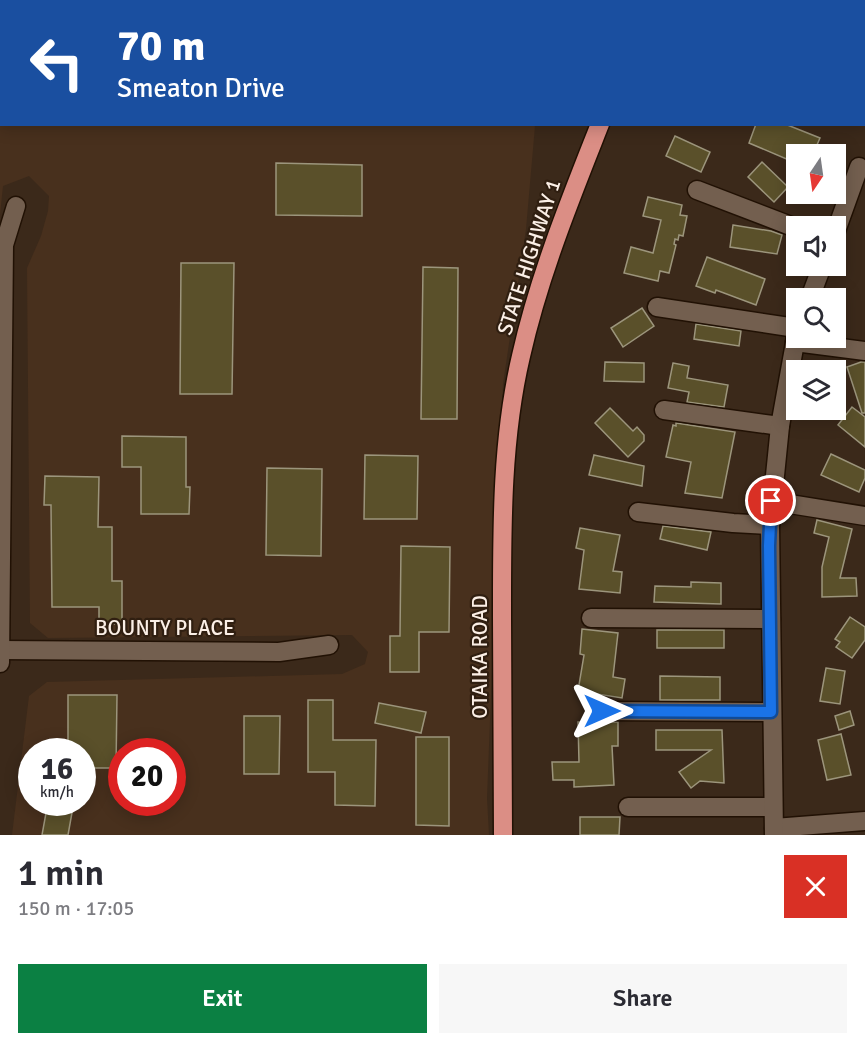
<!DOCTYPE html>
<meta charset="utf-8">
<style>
:root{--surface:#fff;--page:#f7f7f7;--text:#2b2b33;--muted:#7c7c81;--accent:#0b8043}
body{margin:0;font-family:Signika,sans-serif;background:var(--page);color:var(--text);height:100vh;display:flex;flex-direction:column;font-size:22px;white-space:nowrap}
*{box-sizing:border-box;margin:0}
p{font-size:20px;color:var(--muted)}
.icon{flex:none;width:33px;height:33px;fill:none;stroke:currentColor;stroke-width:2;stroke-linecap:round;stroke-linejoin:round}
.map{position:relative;height:835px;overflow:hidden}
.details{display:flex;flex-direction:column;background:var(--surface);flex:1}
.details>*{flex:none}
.guide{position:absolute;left:0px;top:0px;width:866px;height:126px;box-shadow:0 3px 15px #0003;background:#1a4fa0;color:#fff;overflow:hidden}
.needle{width:39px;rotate:193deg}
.tools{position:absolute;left:786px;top:144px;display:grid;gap:12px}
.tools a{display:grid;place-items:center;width:60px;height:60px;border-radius:0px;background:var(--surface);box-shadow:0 3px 15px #0003;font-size:30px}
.speed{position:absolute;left:18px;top:738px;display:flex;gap:12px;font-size:30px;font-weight:700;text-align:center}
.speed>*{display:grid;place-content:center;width:78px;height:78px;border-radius:50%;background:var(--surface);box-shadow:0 3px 15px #0003;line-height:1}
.speed small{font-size:15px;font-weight:400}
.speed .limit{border:9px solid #d22;background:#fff;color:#111}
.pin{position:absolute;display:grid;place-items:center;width:51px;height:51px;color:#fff;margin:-26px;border:3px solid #fff;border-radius:50%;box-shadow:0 2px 6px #0007}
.me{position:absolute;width:66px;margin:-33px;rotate:90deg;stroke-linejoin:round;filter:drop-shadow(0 0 4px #0008)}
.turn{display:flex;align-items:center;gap:21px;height:126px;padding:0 18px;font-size:27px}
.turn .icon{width:78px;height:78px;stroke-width:2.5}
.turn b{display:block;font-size:42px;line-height:51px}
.round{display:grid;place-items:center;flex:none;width:63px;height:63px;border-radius:0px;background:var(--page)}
.overview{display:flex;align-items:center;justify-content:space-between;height:102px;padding:0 18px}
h1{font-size:36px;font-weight:600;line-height:45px}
.cta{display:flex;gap:12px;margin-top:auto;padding:12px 18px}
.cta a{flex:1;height:69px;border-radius:0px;background:var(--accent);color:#fff;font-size:24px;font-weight:600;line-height:69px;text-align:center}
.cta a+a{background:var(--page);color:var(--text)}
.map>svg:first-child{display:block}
.built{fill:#48301d;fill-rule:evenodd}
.green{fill:#5c3e4a}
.building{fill:#5a502a;stroke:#9c957c;stroke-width:1.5}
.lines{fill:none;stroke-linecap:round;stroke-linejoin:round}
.minor-casing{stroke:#211104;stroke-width:21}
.highway-casing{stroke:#211104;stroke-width:21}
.minor{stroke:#735f4f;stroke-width:18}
.highway{stroke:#db8e85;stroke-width:18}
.route-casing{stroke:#114b97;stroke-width:15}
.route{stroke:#1a73e8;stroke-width:10}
.labels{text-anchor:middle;stroke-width:4.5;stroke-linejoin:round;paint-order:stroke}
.street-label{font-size:21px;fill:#fbefe6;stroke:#301f11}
</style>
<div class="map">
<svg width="865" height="835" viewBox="0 0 865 835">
<rect width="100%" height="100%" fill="#3b291a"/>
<path class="built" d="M 0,0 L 337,0 L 2,2 L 2,124 L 508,124 L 535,126 L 526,229 L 503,384 L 487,798 L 489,835 L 12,835 L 29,696 L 47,682 L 342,674 L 365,664 L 368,652 L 352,635 L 48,638 L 30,623 L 27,268 L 41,236 L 48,211 L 49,196 L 29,176 L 3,186 L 0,215 ZM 32,752 L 82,752 L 82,802 L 32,802 ZM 122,752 L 172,752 L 172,802 L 122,802 Z"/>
<path class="green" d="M 337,0 L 584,0 L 337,1 Z"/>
<g class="building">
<path d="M 756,124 L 785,124 L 820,138 L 813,154 L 796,154 L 796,163 L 749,143 Z"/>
<path d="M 675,136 L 710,152 L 701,172 L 666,156 Z"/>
<path d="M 762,162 L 788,187 L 774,202 L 748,177 Z"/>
<path d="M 276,163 L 362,165 L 362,216 L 276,215 Z"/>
<path d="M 648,197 L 682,205 L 680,215 L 687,216 L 683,236 L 679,235 L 678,240 L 675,239 L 674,244 L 676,245 L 669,273 L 660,271 L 658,281 L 624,273 L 631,247 L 653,253 L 661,220 L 643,216 Z"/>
<path d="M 733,225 L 771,231 L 782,235 L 777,254 L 730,247 Z"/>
<path d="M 707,257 L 765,279 L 756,305 L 716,290 L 715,293 L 696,286 Z"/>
<path d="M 181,263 L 234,263 L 232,394 L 180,394 Z"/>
<path d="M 423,267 L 458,268 L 457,419 L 421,419 Z"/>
<path d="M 642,308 L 654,326 L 623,347 L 611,328 Z"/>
<path d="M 696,324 L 741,331 L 739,346 L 694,339 Z"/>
<path d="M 605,362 L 644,363 L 644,382 L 604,381 Z"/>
<path d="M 861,362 L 865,362 L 865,413 L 862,413 L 847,367 Z"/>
<path d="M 673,363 L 689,366 L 687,378 L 728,385 L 724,407 L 687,402 L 689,392 L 668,388 Z"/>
<path d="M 852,407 L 865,417 L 865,447 L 838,425 Z"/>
<path d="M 610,408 L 633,431 L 637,427 L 644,435 L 644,441 L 628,457 L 595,423 Z"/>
<path d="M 676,423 L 735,432 L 722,498 L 685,493 L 691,462 L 666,457 L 673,425 L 676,426 Z"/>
<path d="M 122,436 L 186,437 L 186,487 L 190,487 L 189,514 L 141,514 L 141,467 L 122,467 Z"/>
<path d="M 831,454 L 865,470 L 865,478 L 859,492 L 821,475 Z"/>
<path d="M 365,455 L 418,456 L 417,519 L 364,519 Z"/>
<path d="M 594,455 L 644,466 L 642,486 L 589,475 Z"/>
<path d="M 267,468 L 322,469 L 321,556 L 266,555 Z"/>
<path d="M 45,476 L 99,477 L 98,527 L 112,527 L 112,581 L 122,581 L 122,624 L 99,624 L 99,607 L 52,607 L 51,505 L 44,505 Z"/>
<path d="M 817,520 L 852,529 L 840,578 L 856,578 L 857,596 L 822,597 L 822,567 L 829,537 L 814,533 Z"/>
<path d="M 663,526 L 711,532 L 707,550 L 660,539 Z"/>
<path d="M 580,528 L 620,535 L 613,571 L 622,572 L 620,593 L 579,589 L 584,550 L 576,548 Z"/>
<path d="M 401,546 L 450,547 L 449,632 L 419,632 L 419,672 L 390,672 L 390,636 L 400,636 Z"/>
<path d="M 691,582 L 721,583 L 721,604 L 654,602 L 655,586 L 691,587 Z"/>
<path d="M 850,617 L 865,627 L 865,640 L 852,658 L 836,647 L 840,642 L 835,639 Z"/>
<path d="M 582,629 L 618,633 L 613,677 L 625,679 L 622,698 L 578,691 L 584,655 L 580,654 Z"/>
<rect x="657" y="630" width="67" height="18"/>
<path d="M 826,668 L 845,671 L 840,704 L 820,701 Z"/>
<path d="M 660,676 L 720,677 L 720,700 L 660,700 Z"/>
<path d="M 68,695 L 117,695 L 116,768 L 82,768 L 82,752 L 68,752 Z"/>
<path d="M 308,700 L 333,700 L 333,740 L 376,740 L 375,806 L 335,805 L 335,772 L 308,772 Z"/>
<path d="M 379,703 L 426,712 L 421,733 L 375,723 Z"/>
<path d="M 850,711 L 854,725 L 839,730 L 835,716 Z"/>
<path d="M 244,716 L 280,716 L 279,774 L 244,774 Z"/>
<path d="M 578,722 L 618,722 L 618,746 L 612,746 L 614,785 L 574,787 L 574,780 L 553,780 L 552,762 L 579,762 Z"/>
<path d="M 656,730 L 722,730 L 724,783 L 700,781 L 691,788 L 679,772 L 711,750 L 656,750 Z"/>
<path d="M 841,734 L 851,775 L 827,780 L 818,740 Z"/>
<path d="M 416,737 L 449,737 L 449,826 L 416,825 Z"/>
<path d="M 48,802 L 73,807 L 68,835 L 42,835 Z"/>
<path d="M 580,817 L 620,817 L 619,835 L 580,835 Z"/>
</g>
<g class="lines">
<g class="minor-casing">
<g id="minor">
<path d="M 697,190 L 796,228"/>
<path d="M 836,231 L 859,167"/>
<path d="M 810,298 L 822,266"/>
<path d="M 657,307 L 796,328"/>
<path d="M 795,342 L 865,351"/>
<path d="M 664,410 L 780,426"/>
<path d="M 771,501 L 865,516"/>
<path d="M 638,512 L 733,523 L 770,525"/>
<path d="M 591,618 L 771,619"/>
<path d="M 0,650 L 279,652 L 329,645"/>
<path d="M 0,663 L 4,245 L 16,206"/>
<path d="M 602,711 L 771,712"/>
<path d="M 628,807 L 773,807"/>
<path d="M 774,828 L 865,821"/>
<path d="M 774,835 L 770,525 L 780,426 L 796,337"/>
</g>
</g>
<g class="highway-casing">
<g id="highway">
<path d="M 649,2 L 650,0"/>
<path d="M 503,835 C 502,763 502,690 502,617 C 502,531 501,441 521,356 C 539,276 570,200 600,124"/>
</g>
</g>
<use href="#minor" class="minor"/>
<use href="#highway" class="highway"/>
</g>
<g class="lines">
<g class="route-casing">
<path id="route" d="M 602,711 L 771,712 L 769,546 L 771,501"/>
</g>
<use href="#route" class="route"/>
</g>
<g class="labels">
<g class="street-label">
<text transform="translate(529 257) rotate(-72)" y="7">STATE HIGHWAY 1</text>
<text x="165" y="635">BOUNTY PLACE</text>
<text transform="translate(480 657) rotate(-90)" y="7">OTAIKA ROAD</text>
</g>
</g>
</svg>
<div class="tools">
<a><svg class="needle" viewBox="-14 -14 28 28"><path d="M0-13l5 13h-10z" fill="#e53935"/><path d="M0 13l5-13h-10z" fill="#7c7c81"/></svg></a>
<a><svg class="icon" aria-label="sound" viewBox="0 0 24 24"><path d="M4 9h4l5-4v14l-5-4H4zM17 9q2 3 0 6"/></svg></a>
<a><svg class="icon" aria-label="search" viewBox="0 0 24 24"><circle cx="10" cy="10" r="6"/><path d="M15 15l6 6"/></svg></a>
<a><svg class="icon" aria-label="layers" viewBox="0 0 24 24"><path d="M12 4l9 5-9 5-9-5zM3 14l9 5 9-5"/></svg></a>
</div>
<div class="speed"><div>16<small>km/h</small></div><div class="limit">20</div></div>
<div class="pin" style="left:771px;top:501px;background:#d93025"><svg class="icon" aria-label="arrive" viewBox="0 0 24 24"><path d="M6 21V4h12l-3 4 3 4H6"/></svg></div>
<svg class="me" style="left:602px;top:711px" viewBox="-20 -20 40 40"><path d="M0-17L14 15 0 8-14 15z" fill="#1a73e8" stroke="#fff" stroke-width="4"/></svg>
<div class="guide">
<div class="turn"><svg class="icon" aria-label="left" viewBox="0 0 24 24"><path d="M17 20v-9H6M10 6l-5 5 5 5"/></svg><div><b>70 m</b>Smeaton Drive</div></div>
</div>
</div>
<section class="details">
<div class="overview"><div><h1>1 min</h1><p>150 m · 17:05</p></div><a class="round" style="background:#d93025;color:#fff"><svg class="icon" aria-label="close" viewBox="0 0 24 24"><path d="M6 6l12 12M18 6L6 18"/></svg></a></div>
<div class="cta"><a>Exit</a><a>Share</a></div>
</section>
